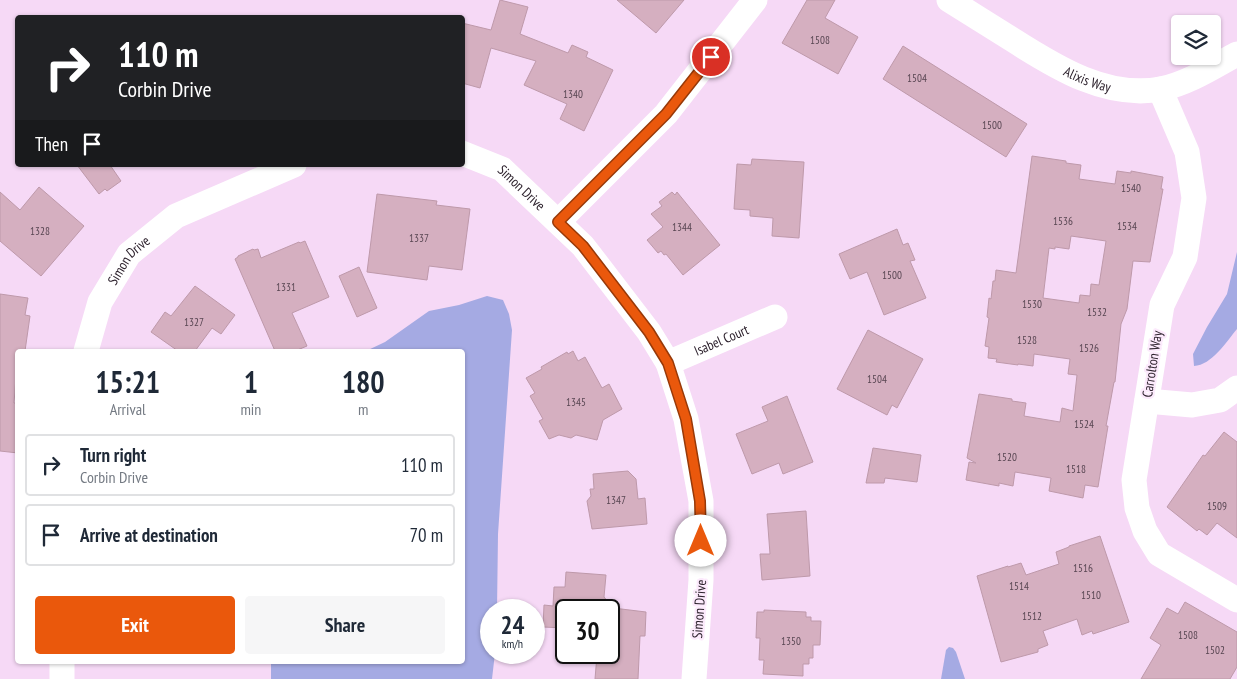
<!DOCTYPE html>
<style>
:root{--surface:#fff;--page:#f6f6f7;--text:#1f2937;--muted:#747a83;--line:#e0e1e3;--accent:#ea580c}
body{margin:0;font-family:"PT Sans Narrow",sans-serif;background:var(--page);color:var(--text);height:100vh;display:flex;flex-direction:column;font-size:19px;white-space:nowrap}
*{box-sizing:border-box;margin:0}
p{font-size:16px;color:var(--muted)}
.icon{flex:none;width:28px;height:28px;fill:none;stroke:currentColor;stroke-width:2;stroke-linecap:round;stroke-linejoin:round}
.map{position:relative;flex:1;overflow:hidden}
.details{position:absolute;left:15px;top:349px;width:450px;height:315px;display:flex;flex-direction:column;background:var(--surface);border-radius:5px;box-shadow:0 1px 4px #0004}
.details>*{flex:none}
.hud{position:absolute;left:15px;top:15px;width:450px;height:152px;border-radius:5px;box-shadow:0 1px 4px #0004;background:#202124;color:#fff;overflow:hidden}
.controls{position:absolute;left:1171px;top:15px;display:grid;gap:10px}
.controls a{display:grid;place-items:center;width:50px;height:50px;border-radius:5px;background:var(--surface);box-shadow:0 1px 4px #0004;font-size:25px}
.speed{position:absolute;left:480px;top:599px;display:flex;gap:10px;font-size:25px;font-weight:700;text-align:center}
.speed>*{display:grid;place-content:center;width:65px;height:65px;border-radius:50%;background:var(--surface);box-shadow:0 1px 4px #0004;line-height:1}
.speed small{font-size:12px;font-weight:400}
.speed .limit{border:2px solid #111;border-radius:8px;background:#fff;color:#111}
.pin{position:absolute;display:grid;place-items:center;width:42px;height:42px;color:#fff;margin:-21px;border:2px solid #fff;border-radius:50%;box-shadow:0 1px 5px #0007}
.me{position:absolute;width:55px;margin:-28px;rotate:0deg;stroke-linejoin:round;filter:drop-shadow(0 0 4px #0008)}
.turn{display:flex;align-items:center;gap:18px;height:105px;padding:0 20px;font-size:22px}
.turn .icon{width:65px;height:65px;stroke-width:2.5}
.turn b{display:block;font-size:35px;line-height:42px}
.then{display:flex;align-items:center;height:48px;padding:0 20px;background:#0003;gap:10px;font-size:19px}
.eta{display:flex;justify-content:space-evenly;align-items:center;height:85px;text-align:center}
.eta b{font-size:30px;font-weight:800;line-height:35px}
.cta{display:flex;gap:10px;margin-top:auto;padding:10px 20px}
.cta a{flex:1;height:58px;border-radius:5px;background:var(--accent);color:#fff;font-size:20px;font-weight:800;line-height:58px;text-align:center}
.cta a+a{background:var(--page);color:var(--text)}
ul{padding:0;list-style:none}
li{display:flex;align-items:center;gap:15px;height:62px;margin:0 10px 8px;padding:0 10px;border:2px solid var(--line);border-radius:5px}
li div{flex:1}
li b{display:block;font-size:19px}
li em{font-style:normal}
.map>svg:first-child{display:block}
.water{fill:#a5aae3}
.building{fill:#d5afc0;stroke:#be99aa;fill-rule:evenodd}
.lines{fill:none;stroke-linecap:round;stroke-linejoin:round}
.minor{stroke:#fff;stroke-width:25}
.route-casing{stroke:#983908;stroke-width:12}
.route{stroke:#ea580c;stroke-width:9}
.labels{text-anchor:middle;stroke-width:4.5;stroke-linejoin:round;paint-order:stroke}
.number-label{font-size:11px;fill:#584652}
.street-label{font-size:14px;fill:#2e232e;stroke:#fceafc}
</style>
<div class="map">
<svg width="1237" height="679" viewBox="0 0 1237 679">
<rect width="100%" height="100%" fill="#f6d9f6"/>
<g class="water">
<path d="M 1237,252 L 1237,329 C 1226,342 1212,365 1194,366 L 1193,354 L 1207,327 L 1227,294 Z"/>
<path d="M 487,296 L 503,300 L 509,314 L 512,330 L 498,534 L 497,610 L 491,610 L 491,652 L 495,653 L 492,679 L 271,679 L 271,661 L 462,661 L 462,351 L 366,351 L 385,342 L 429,311 L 459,305 Z"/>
<path d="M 949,647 L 953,648 L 956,652 L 965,679 L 941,679 L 946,650 Z"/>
</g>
<g class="building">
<path d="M 500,0 L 528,7 L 520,34 L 568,53 L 572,45 L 588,52 L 586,57 L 613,70 L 584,131 L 560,119 L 567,104 L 524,85 L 536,61 L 491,48 L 480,88 L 462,83 L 462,23 L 491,30 Z"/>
<path d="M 617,0 L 684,0 L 656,33 Z"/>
<path d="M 807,0 L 835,0 L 825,18 L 858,37 L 838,74 L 782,43 Z"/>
<path d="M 903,46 L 1027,124 L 1006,157 L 883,79 Z"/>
<path d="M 1032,156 L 1066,161 L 1066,163 L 1081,165 L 1079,179 L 1115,184 L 1117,171 L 1131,173 L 1131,171 L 1163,177 L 1161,189 L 1163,189 L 1150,262 L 1133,261 L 1127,309 L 1121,324 L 1115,382 L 1114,382 L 1106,426 L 1108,426 L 1098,487 L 1085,485 L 1083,498 L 1049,491 L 1051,478 L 1015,472 L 1013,486 L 999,483 L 999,486 L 966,480 L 969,462 L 976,463 L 967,458 L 979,394 L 1012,399 L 1012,401 L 1026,403 L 1024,416 L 1060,422 L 1062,408 L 1073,411 L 1077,375 L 1068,374 L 1070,359 L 1034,354 L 1033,366 L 1018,364 L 1018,365 L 996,362 L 997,359 L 988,358 L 989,347 L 985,346 L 989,318 L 987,317 L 989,298 L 991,299 L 993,281 L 995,281 L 996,270 L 1016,273 ZM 1071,236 L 1106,241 L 1099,285 L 1091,284 L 1090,296 L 1080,295 L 1079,303 L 1043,298 L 1049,248 L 1055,249 L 1055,247 L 1069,249 Z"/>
<path d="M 752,159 L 804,162 L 799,238 L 772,236 L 773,218 L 750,216 L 750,210 L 734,209 L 737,164 L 751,165 Z"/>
<path d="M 77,165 L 110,165 L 121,181 L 107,191 L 105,189 L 99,194 Z"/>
<path d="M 39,187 L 84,226 L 41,276 L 0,241 L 0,192 L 20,210 Z"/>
<path d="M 672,192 L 675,195 L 677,192 L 720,245 L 683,275 L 666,254 L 664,255 L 661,251 L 658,253 L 647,240 L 663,227 L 651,214 L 662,206 L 659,202 Z"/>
<path d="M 377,194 L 437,201 L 436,205 L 470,209 L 462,270 L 429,266 L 427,280 L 367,272 Z"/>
<path d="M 897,229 L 903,245 L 908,243 L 915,260 L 910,261 L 926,298 L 884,315 L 867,272 L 850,279 L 839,254 Z"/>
<path d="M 305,241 L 329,297 L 292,313 L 307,346 L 295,351 L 275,351 L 235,259 L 238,257 L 238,256 L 253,249 L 254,250 L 258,249 L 261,258 L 299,242 L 300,243 Z"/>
<path d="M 359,267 L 377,308 L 357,317 L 339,276 Z"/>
<path d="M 195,286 L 235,315 L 221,334 L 212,328 L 195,351 L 178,351 L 151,332 L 165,312 L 171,316 Z"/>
<path d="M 0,294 L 28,298 L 25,315 L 30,316 L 25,351 L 18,351 L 14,403 L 18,403 L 18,453 L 0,451 Z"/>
<path d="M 868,330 L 923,359 L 897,408 L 892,405 L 887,415 L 837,389 Z"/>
<path d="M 573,351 L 578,361 L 585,357 L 602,388 L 609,384 L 622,409 L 603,420 L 597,440 L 576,435 L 571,438 L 559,435 L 549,439 L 539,421 L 543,419 L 530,396 L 535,393 L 526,378 L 542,369 L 541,367 L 567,352 L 568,354 Z"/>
<path d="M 787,396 L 813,462 L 783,474 L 779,463 L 752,474 L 736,434 L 768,421 L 762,407 Z"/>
<path d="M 1224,432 L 1237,442 L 1237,538 L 1217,523 L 1207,535 L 1199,529 L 1197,531 L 1167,507 L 1203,455 L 1205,456 Z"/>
<path d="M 873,448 L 921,455 L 917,482 L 885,478 L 884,483 L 866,483 Z"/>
<path d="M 628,471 L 636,479 L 638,499 L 645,498 L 647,524 L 592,529 L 587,501 L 591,496 L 590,489 L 594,489 L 593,474 Z"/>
<path d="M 806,511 L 810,576 L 762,580 L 760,554 L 770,554 L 767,514 Z"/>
<path d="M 1100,536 L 1129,622 L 1093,634 L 1092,631 L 1082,635 L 1077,619 L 1043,631 L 1048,645 L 1038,649 L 1038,652 L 1001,662 L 977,576 L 1008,566 L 1008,567 L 1021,563 L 1026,575 L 1059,564 L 1056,552 L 1069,547 L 1069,546 Z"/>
<path d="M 566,572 L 606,575 L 604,597 L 613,608 L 646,612 L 645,636 L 640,636 L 638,679 L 595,679 L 597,655 L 609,656 L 609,610 L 566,610 L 566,628 L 543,627 L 544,605 L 553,606 L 554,587 L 565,587 Z"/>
<path d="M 1185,602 L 1237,632 L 1237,667 L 1230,679 L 1141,679 L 1161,645 L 1150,638 L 1167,608 L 1178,614 Z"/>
<path d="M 764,610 L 806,612 L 806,617 L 811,617 L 811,621 L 821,621 L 820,645 L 813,645 L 813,658 L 809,658 L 809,664 L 803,664 L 803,676 L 763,674 L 764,660 L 759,660 L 760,638 L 756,638 L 757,612 L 764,612 Z"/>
</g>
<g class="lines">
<g class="minor">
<path id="s1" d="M 949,0 C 970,13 992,27 1013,40 C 1057,68 1107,99 1161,89 C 1189,83 1213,67 1237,54"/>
<path d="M 1160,89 L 1187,152 L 1194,198 L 1185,257 L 1162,305 L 1134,480 L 1137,508 L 1145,531 L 1159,554 L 1237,600"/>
<path id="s2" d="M 462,153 L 502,169 L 583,246 L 649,332 L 668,363 L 686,419 L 701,501 L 701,580 L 694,679"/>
<path d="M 558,222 L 666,114 L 755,0"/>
<path id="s3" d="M 86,351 L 100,302 L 129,254 L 176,216 L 294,165"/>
<path id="s4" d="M 668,363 L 775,317"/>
<path d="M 1147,401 L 1192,405 L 1220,400 L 1237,388"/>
<path d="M 62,679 L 62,661"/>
</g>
</g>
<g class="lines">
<g class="route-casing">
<path id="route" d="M 701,541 L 700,501 L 686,419 L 668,363 L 649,332 L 583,246 L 558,222 L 666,114 L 711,57"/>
</g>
<use href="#route" class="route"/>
</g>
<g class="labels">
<g class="number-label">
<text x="820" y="44">1508</text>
<text x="917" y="82">1504</text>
<text x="573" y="98">1340</text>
<text x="992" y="129">1500</text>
<text x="1131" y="192">1540</text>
<text x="1063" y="225">1536</text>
<text x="1127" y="230">1534</text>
<text x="682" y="231">1344</text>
<text x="40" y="235">1328</text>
<text x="419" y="242">1337</text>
<text x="892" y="279">1500</text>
<text x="286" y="291">1331</text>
<text x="1032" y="308">1530</text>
<text x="1097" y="316">1532</text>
<text x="194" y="326">1327</text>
<text x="1027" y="344">1528</text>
<text x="1089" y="352">1526</text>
<text x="877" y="383">1504</text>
<text x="576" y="406">1345</text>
<text x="1084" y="428">1524</text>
<text x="1007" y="461">1520</text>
<text x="1076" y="473">1518</text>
<text x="616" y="504">1347</text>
<text x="1217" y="510">1509</text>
<text x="1083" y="572">1516</text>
<text x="1019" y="590">1514</text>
<text x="1091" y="599">1510</text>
<text x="1032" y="620">1512</text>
<text x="1188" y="639">1508</text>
<text x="791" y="645">1350</text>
<text x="1215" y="654">1502</text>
</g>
<g class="street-label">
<text dy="5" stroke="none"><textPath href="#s1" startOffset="160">Alixis Way</textPath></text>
<text dy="5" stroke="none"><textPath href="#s2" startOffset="70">Simon Drive</textPath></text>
<text dy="5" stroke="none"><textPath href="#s3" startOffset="102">Simon Drive</textPath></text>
<text dy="5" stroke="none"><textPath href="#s4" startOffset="58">Isabel Court</textPath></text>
<text transform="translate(1152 364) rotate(-81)" y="5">Carrolton Way</text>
<text transform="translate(699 609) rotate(-86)" y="5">Simon Drive</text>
</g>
</g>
</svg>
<div class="controls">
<a><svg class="icon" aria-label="layers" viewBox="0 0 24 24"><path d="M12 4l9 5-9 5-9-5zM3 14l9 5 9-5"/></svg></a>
</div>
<div class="speed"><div>24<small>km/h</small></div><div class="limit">30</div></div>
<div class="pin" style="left:711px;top:57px;background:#d93025"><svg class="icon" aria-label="arrive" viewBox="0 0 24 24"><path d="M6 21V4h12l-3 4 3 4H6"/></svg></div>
<svg class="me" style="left:701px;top:541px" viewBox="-20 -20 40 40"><circle r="19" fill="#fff"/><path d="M0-13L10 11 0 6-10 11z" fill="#ea580c"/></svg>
<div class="hud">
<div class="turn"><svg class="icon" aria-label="right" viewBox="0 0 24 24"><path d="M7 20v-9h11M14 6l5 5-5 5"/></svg><div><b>110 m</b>Corbin Drive</div></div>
<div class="then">Then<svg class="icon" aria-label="arrive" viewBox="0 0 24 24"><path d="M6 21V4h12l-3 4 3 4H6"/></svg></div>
</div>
<section class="details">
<div class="eta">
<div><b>15:21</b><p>Arrival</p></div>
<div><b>1</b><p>min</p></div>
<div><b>180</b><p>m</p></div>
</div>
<ul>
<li><svg class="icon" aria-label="right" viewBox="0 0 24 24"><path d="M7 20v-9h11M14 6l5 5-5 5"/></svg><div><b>Turn right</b><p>Corbin Drive</p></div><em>110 m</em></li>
<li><svg class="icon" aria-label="arrive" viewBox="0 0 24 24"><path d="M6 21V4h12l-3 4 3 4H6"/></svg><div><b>Arrive at destination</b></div><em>70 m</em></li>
</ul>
<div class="cta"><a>Exit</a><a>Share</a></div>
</section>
</div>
